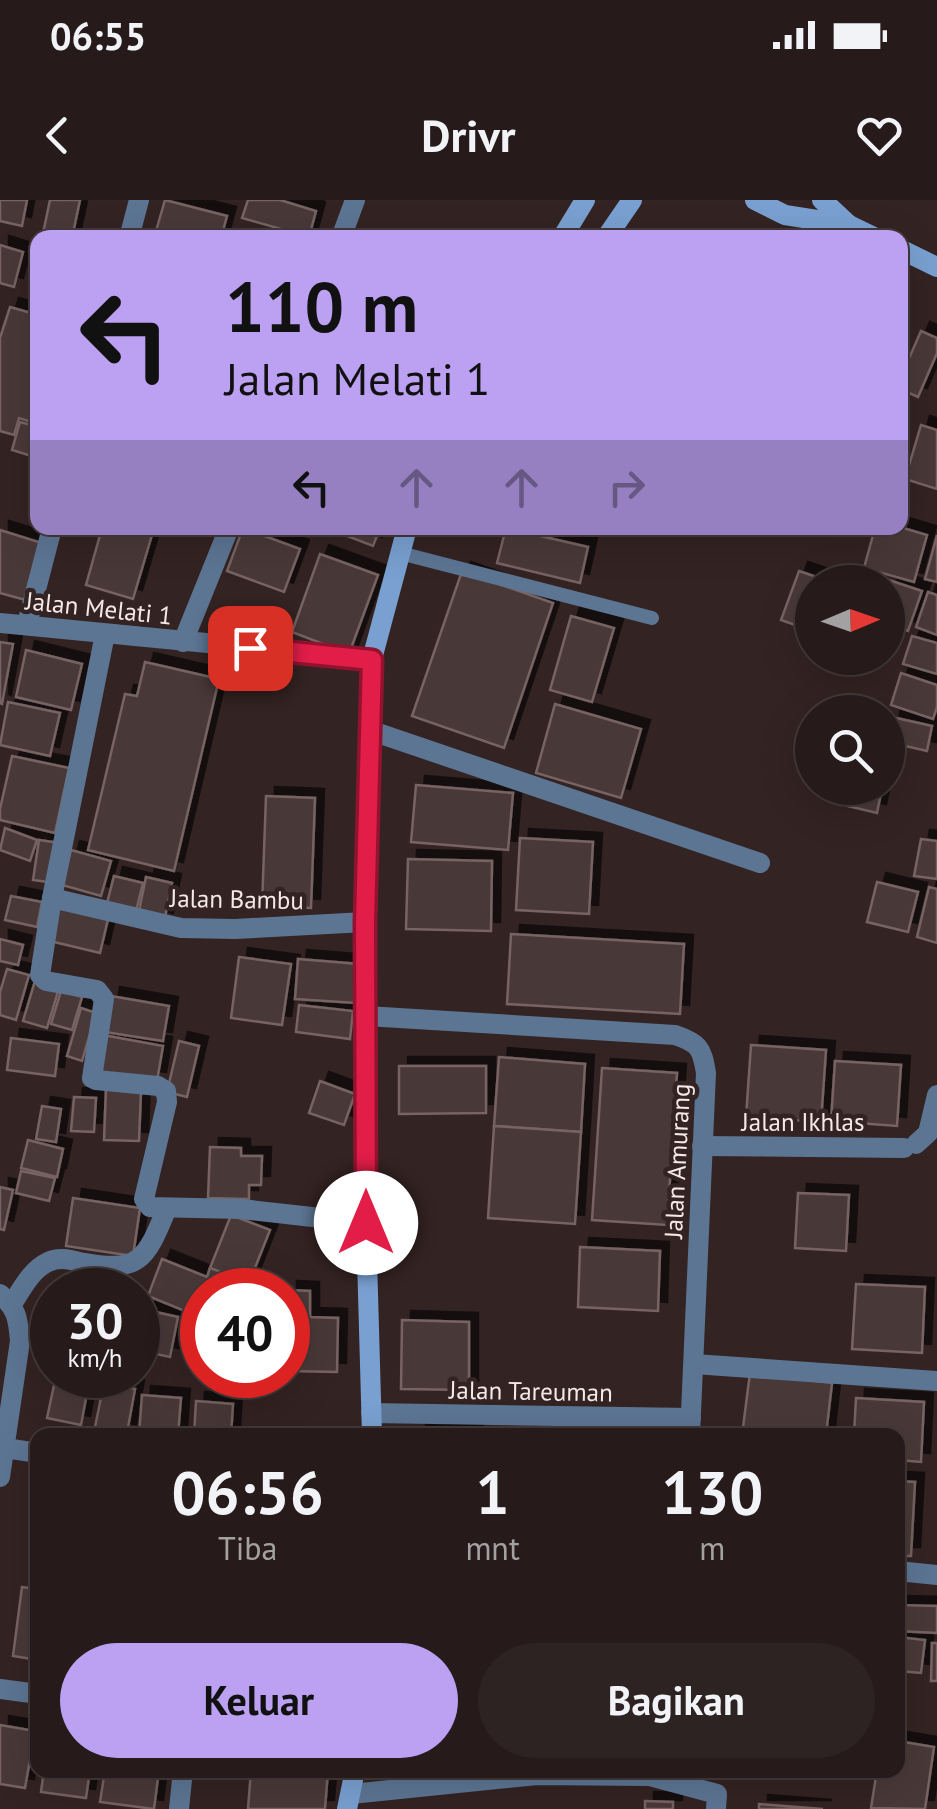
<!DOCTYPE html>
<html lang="id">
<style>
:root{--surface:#261a1a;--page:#2e2323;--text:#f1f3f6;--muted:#a4a1a2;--line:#423839;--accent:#bca0f2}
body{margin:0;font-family:"PT Sans",sans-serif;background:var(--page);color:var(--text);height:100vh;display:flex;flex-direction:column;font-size:38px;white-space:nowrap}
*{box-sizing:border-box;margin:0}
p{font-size:32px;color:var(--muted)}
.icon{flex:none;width:55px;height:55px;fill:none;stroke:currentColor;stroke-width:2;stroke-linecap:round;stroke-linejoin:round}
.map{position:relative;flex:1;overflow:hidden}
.details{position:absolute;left:30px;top:1228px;width:875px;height:350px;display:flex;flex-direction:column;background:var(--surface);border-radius:20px;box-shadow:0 10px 40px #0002,0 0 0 2px var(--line)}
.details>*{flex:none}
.guide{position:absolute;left:30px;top:30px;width:878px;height:305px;border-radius:20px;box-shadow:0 10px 40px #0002,0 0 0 2px var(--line);background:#bca0f2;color:#111;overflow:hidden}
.needle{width:65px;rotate:88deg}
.fabs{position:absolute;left:795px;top:365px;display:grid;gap:20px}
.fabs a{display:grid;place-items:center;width:110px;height:110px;border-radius:50%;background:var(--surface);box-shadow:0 10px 40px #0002,0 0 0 2px var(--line);font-size:50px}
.speed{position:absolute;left:30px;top:1068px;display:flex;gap:20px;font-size:50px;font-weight:700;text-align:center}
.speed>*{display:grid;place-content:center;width:130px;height:130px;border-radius:50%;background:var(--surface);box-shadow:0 10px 40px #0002,0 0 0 2px var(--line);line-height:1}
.speed small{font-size:25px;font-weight:400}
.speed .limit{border:15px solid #d22;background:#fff;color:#111}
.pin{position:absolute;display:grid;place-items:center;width:85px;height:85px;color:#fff;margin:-42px;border-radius:20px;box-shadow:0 5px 15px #0006}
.me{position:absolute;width:110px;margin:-55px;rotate:0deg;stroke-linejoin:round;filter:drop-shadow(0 0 8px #0008)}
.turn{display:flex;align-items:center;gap:35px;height:210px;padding:0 30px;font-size:45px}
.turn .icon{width:130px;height:130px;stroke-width:2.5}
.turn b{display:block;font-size:70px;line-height:85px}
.lanes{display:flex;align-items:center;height:95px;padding:0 30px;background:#0003;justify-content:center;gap:50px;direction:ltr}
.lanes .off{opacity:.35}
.eta{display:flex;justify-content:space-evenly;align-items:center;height:170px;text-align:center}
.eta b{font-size:60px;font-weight:800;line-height:70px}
.primary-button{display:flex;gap:20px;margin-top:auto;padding:20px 30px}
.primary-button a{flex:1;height:115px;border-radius:60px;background:var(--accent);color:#111;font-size:40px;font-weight:800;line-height:115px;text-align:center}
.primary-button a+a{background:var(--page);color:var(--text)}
.status{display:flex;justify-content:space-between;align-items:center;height:70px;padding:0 50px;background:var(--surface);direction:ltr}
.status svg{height:28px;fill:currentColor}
header{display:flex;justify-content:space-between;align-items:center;height:130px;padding:0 30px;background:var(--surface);font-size:45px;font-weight:800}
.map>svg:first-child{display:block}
.building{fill:#493837;stroke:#766362;stroke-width:2.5;filter:url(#shadow)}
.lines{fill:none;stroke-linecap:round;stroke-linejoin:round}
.lane{stroke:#5c7593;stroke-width:14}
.street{stroke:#5c7593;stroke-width:20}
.secondary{stroke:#79a0d1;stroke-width:20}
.route-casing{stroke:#92132f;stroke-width:25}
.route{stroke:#e11d48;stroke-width:18}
.labels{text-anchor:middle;stroke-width:9;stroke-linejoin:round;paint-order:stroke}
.street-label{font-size:25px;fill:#f4e9e8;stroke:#332322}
</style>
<div class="status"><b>06:55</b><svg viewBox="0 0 49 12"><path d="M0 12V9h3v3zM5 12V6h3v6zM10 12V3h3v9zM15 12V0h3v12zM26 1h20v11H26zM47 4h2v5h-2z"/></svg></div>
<header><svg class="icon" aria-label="back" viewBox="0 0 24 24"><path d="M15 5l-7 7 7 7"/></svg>Drivr<svg class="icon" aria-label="heart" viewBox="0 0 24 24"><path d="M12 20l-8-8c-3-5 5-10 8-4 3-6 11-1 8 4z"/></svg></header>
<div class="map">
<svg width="937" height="1609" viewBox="0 0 937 1609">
<defs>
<filter id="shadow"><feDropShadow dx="9" dy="-9" stdDeviation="0" flood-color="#0009"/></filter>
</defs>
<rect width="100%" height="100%" fill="#332322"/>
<g class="building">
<path d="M 0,0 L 27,0 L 22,26 L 0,21 Z"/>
<path d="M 50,0 L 80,0 L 72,38 L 42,38 Z"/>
<path d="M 165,0 L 227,16 L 221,38 L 154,38 Z"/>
<path d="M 248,0 L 280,0 L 316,11 L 309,37 L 242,18 Z"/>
<path d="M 0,45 L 23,52 L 14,87 L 0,83 Z"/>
<path d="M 10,107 L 38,115 L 38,224 L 19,218 L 14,235 L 0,231 L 0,138 Z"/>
<path d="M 921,131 L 937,138 L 937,153 L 918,197 L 900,189 L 900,179 Z"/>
<path d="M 20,222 L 38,227 L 38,258 L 12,250 Z"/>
<path d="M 921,225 L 937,230 L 937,289 L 905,279 Z"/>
<path d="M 900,327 L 927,335 L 914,382 L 864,368 L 875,328 Z"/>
<path d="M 102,328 L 154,328 L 133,399 L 86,385 Z"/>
<path d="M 243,328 L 300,349 L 284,392 L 227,371 Z"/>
<path d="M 339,328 L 380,328 L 373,346 L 337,332 Z"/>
<path d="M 506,328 L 588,347 L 580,383 L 497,363 Z"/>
<path d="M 0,330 L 45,344 L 29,401 L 0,393 Z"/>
<path d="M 937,335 L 937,382 L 925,379 Z"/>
<path d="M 320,354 L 378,375 L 349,454 L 292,432 Z"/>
<path d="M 462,371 L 553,403 L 504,548 L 412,516 Z"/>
<path d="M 799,371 L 831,382 L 812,382 L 812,431 L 781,420 Z"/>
<path d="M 877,376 L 922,391 L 908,431 L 888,424 L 888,382 L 875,382 Z"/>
<path d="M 928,392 L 937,395 L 937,435 L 916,427 Z"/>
<path d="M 571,416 L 614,428 L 592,502 L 550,490 Z"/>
<path d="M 912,436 L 937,443 L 937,474 L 903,464 Z"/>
<path d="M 0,442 L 13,444 L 2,504 L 0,503 Z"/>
<path d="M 26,450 L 82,464 L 71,510 L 16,497 Z"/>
<path d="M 850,458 L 878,458 L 876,465 Z"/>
<path d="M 145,462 L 219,479 L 174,671 L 88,650 L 125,494 L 137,496 Z"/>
<path d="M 901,473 L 937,485 L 937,507 L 933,519 L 891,505 Z"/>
<path d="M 8,502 L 60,513 L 50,556 L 0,545 Z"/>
<path d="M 555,504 L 641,529 L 621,598 L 536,573 Z"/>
<path d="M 892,517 L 932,526 L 927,551 L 888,542 Z"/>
<path d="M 12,556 L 69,568 L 55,633 L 0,620 L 0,609 Z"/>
<path d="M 416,585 L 513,593 L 508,650 L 411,642 Z"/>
<path d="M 814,588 L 844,588 L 841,597 L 813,590 Z"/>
<path d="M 851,588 L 882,588 L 877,613 L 848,606 Z"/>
<path d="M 266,596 L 315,598 L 311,708 L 262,706 Z"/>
<path d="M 5,628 L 37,640 L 30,661 L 0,650 Z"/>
<path d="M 520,638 L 593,642 L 589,714 L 516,710 Z"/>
<path d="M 921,639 L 937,641 L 937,679 L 914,676 Z"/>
<path d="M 39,640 L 60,643 L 55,683 L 33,680 Z"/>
<path d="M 71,650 L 111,661 L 101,696 L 62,685 Z"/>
<path d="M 408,659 L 492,661 L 491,731 L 406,729 Z"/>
<path d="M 114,676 L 143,683 L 135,715 L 106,707 Z"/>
<path d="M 146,677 L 172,683 L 164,722 L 138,716 Z"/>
<path d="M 877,682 L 918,692 L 908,732 L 867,722 Z"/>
<path d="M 929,687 L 937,689 L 937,743 L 917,737 Z"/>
<path d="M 11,696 L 42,702 L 37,727 L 5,720 Z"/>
<path d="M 58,703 L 109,715 L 100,753 L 50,741 Z"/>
<path d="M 511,734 L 684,744 L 680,814 L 507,804 Z"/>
<path d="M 0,739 L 23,745 L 18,765 L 0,761 Z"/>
<path d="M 239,757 L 291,764 L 282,825 L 231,818 Z"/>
<path d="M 298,759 L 359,764 L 356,803 L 295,799 Z"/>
<path d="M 7,769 L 29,775 L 16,820 L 0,815 L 0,792 Z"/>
<path d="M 35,781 L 59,788 L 47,828 L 23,821 Z"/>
<path d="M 61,791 L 82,797 L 72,830 L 51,824 Z"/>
<path d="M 111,796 L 169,806 L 163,841 L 105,832 Z"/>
<path d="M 299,805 L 353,811 L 350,839 L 296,832 Z"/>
<path d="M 81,808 L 96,813 L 82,861 L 67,856 Z"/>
<path d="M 103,835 L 163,846 L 157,881 L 97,871 Z"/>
<path d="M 11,838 L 59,844 L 55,876 L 7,870 Z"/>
<path d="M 179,841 L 199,846 L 187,897 L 167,892 Z"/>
<path d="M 751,845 L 826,850 L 821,922 L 746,917 Z"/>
<path d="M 499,857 L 585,864 L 581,932 L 494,926 Z"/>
<path d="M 835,861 L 901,865 L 897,926 L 831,921 Z"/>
<path d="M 399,866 L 486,866 L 486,913 L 399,914 Z"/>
<path d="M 602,868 L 677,873 L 667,1025 L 592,1020 Z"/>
<path d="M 320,881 L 355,894 L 344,925 L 309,913 Z"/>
<path d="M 106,889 L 141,891 L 139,941 L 104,940 Z"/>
<path d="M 74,897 L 96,898 L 94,932 L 71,931 Z"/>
<path d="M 42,906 L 61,909 L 56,942 L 36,939 Z"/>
<path d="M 494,926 L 581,932 L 575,1024 L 488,1018 Z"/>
<path d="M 28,940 L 63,949 L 57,977 L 21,968 Z"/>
<path d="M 210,947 L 241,948 L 241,956 L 262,956 L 261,985 L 249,985 L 249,999 L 208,998 Z"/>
<path d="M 21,971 L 55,978 L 49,1001 L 16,993 Z"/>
<path d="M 0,987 L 13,990 L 4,1030 L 0,1029 Z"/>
<path d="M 798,993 L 849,995 L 846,1051 L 795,1048 Z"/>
<path d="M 73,998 L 140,1008 L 133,1056 L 66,1046 Z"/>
<path d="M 231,1015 L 270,1030 L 249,1083 L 210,1068 Z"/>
<path d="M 580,1047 L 660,1051 L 658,1111 L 578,1107 Z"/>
<path d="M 162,1059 L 207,1077 L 210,1068 L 245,1081 L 242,1090 L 202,1090 L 202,1118 L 148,1096 Z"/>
<path d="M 73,1073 L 96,1078 L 94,1087 L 107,1090 L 69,1090 Z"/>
<path d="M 856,1084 L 925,1087 L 922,1153 L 852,1149 Z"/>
<path d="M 288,1090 L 310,1091 L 310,1117 L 338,1118 L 337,1172 L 288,1171 Z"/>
<path d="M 138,1108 L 178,1117 L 170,1157 L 138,1150 Z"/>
<path d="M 402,1120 L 469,1122 L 469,1190 L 401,1189 Z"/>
<path d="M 750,1173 L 832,1183 L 826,1235 L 742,1235 Z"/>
<path d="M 56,1176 L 89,1182 L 81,1225 L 47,1218 Z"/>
<path d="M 104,1183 L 135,1189 L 127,1233 L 95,1227 Z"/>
<path d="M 142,1195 L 181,1198 L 178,1235 L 139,1235 Z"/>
<path d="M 856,1198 L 924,1202 L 921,1262 L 898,1260 L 898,1235 L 854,1235 Z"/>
<path d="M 196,1201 L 233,1204 L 231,1235 L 194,1235 Z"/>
<path d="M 417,1232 L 474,1234 L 474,1235 L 417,1235 Z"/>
<path d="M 898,1281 L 915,1282 L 911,1356 L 898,1356 Z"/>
<path d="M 22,1387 L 38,1389 L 38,1460 L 13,1456 Z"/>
<path d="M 898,1405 L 937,1406 L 937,1433 L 898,1431 Z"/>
<path d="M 898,1437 L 925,1440 L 921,1473 L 898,1471 Z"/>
<path d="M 932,1443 L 937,1443 L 937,1481 L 931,1481 Z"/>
<path d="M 0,1525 L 35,1531 L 25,1588 L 0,1584 Z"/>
<path d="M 898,1541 L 934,1547 L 925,1609 L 871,1608 L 877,1570 L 898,1570 Z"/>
<path d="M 44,1570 L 90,1570 L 86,1598 L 41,1592 Z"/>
<path d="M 105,1570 L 159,1570 L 154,1609 L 100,1602 Z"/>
<path d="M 251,1570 L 328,1570 L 325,1609 L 248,1609 Z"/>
<path d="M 645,1601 L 673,1602 L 673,1609 L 645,1609 Z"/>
<path d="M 759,1604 L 823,1609 L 759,1609 Z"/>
</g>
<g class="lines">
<path class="lane" d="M 400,353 L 652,418"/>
<g class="street">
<path d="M 129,38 L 139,0"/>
<path d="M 341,38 L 355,0"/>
<path d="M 0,423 L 372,459"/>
<path d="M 27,424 L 52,328"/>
<path d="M 105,434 L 52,698 L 40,775 L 46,781 L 97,790 L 104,799 L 92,878 L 96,880 L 158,886 L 166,891 L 167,902 L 144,999 L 150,1007 L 241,1009 L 366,1023"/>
<path d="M 183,442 L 229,328"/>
<path d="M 369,530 L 760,663"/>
<path d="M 52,698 L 181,728 L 235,729 L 365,722"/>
<path d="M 366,816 L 675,835 C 699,843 702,848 706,873 L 690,1235"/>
<path d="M 916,944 L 928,933 L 937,895"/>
<path d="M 702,946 L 904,948"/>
<path d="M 0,1094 C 17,1109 18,1118 20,1141 L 0,1277"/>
<path d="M 12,1104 C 22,1089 31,1070 48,1062 C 58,1057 68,1059 79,1062 C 139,1073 145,1062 167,1008"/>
<path d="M 694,1164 L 937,1181"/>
<path d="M 371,1213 L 691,1218"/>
<path d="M 5,1248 L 38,1253"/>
<path d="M 898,1371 L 937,1375"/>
<path d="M 0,1489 L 38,1494"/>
<path d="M 351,1594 L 537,1575 L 650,1576 L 717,1594 L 716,1609"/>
<path d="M 179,1609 L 183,1570"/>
</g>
<g class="secondary">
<path d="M 755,0 L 785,15 L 849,25 L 876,38"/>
<path d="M 822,0 L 849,25"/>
<path d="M 562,38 L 585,0"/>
<path d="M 606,38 L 632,0"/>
<path d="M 900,49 L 937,67"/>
<path d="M 372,1235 L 366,1023 L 365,722 L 372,459 L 407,328"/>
<path d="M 347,1609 L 355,1570"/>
</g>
</g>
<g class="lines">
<g class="route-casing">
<path id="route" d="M 250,448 L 372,460 L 365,722 L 366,1023"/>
</g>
<use href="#route" class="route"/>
</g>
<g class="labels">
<g class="street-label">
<text transform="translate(99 408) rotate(6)" y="9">Jalan Melati 1</text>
<text transform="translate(237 699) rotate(1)" y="9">Jalan Bambu</text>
<text x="803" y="931">Jalan Ikhlas</text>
<text transform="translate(677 961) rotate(-87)" y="9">Jalan Amurang</text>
<text transform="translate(531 1191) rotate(1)" y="9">Jalan Tareuman</text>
</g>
</g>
</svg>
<div class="fabs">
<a><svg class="needle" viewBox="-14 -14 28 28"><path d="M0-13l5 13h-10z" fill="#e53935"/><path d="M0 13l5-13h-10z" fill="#a4a1a2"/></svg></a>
<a><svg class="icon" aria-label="search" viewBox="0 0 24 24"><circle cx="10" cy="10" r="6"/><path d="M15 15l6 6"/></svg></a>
</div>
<div class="speed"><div>30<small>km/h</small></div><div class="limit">40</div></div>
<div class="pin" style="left:250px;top:448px;background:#d93025"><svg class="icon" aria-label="arrive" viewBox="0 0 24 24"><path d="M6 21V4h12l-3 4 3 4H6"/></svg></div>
<svg class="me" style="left:366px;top:1023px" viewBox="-20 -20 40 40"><circle r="19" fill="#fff"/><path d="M0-13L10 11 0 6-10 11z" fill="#e11d48"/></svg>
<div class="guide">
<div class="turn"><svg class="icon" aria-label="left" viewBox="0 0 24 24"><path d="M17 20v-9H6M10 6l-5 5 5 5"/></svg><div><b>110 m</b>Jalan Melati 1</div></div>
<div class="lanes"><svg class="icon" aria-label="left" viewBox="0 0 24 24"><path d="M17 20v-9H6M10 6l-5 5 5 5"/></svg><svg class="icon off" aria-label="ahead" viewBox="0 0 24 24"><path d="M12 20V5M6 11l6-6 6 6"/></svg><svg class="icon off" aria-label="ahead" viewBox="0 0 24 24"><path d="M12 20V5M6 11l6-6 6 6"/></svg><svg class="icon off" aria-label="right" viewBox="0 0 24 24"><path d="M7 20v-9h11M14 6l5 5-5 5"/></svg></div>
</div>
<section class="details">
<div class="eta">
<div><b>06:56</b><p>Tiba</p></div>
<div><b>1</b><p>mnt</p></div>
<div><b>130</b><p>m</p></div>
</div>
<div class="primary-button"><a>Keluar</a><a>Bagikan</a></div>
</section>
</div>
